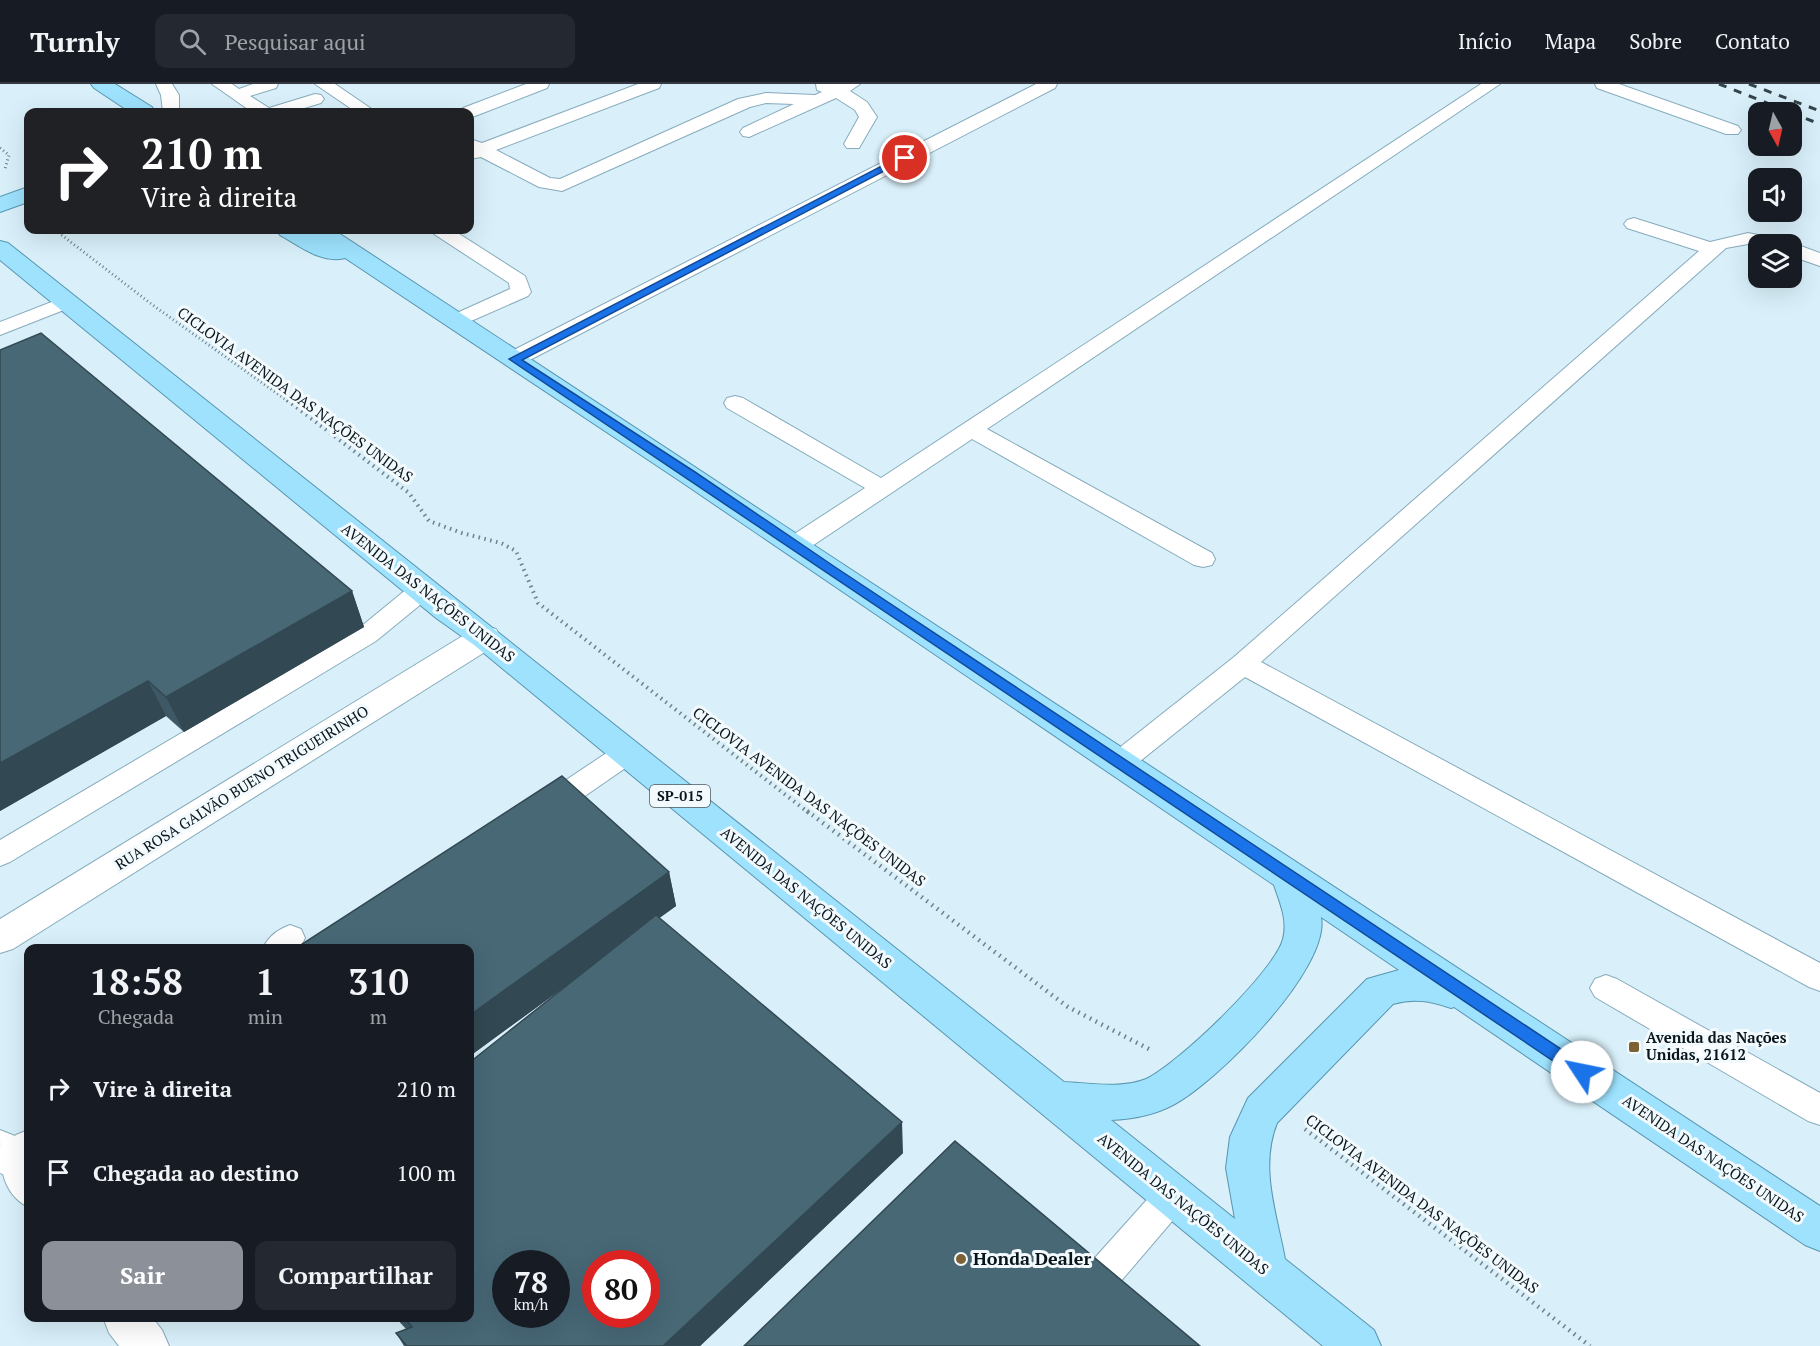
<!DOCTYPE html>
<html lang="pt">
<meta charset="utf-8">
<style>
:root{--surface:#171b24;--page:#242831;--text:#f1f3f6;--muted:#9ea1a6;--line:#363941;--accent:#8c9099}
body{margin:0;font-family:"PT Serif",serif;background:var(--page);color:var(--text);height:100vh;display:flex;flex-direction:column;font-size:22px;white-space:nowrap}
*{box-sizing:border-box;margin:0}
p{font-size:20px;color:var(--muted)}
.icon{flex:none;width:33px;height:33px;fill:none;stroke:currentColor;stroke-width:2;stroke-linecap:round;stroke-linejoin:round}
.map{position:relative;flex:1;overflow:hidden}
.side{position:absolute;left:24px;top:860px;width:450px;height:378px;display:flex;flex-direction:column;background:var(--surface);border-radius:12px;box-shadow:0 6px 24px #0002}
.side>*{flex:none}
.banner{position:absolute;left:24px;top:24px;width:450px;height:126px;border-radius:12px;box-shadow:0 6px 24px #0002;background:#202124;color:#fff;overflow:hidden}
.needle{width:39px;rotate:172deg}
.tools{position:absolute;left:1748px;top:18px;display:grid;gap:12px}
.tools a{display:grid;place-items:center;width:54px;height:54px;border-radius:12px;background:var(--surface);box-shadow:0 6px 24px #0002;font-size:30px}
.speed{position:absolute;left:492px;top:1166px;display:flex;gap:12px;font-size:30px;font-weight:700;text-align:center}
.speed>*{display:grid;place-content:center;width:78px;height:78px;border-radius:50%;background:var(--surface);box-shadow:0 6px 24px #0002;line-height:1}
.speed small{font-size:15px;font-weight:400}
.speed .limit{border:9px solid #d22;background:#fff;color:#111}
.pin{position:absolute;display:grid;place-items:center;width:51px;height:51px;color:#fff;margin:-26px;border:3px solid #fff;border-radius:50%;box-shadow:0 2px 6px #0007}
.me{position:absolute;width:66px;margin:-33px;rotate:304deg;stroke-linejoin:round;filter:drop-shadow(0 0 4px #0008)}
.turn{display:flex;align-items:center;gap:21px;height:126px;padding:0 18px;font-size:27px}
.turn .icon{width:78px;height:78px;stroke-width:2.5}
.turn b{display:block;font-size:42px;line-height:51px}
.eta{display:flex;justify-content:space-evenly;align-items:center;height:102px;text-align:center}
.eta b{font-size:36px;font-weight:800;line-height:42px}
.cta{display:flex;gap:12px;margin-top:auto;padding:12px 18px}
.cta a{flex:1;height:69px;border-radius:12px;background:var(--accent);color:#fff;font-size:24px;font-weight:800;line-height:69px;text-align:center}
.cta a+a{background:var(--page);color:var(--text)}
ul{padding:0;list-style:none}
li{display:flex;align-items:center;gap:18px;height:84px;padding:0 18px}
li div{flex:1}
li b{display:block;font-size:22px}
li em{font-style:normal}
header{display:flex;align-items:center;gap:36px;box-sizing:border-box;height:84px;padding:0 30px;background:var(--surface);border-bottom:2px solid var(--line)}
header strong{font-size:28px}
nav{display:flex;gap:33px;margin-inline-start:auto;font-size:21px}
.search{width:420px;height:54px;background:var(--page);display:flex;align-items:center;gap:15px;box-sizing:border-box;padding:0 21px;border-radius:12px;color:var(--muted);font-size:22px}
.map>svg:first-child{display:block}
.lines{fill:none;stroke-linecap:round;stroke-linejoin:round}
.service-casing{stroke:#87abbc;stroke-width:2}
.minor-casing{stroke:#87abbc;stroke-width:2}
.trunk-casing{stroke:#5995af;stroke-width:2}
.path-far2{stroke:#6f8189;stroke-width:3;stroke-dasharray:1 3;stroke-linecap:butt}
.path-far1{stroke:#6f8189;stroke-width:4;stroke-dasharray:1.5 4.5;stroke-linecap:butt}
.path{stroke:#6f8189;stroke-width:4.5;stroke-dasharray:1.5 5;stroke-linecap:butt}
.service{fill:#fff;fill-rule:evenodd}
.minor{fill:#fff;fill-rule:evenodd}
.trunk{fill:#9ee2fe;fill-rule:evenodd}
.rail{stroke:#34444a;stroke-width:3;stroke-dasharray:8 8;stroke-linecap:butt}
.wall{fill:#3e5965}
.shaded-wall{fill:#324953}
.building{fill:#486876;stroke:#324953;stroke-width:1.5;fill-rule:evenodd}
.route{fill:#1a73e8;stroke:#114b97;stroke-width:1.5}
.poi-dot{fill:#7d6134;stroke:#f3fafe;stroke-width:2}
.labels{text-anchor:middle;stroke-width:6;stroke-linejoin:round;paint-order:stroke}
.shield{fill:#f3fafe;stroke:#4e5a60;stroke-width:1.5}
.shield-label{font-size:14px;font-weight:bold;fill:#08161c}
.street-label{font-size:15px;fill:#08161c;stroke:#f3fafe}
.poi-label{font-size:15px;font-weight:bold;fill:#08161c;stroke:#f3fafe;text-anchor:start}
.near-poi-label{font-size:18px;font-weight:bold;fill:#08161c;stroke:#f3fafe;text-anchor:start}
</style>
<header>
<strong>Turnly</strong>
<div class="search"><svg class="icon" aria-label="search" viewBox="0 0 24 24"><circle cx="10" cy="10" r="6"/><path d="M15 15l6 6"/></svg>Pesquisar aqui</div>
<nav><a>Início</a><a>Mapa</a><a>Sobre</a><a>Contato</a></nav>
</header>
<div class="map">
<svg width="1820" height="1262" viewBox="0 0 1820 1262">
<rect width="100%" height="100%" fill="#d9f0fa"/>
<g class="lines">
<g class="service-casing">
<g id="service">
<path d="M 156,0 L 172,0 L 179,11 L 179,28 L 163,28 L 161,11 Z"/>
<path d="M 212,0 L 232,0 L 239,5 L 253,0 L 278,0 L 276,4 L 250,12 L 269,24 L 315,10 L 321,11 L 324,15 L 321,19 L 291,28 L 252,28 Z"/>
<path d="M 315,0 L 335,0 L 376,28 L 356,28 Z"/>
<path d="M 526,0 L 549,0 L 547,4 L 475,32 L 470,33 L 470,28 L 460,28 L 463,24 Z"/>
<path d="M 638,0 L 661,0 L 659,4 L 496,66 L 550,94 L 560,95 L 738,15 L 766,9 L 815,11 L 822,8 L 817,6 L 816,0 L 860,0 L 850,7 L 867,18 L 877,33 L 859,64 L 847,64 L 844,60 L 859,33 L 855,26 L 836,14 L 749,53 L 743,52 L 740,48 L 743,44 L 794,20 L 766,19 L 750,23 L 562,107 L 539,103 L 481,73 L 470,75 L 470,55 L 482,59 Z"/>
<path d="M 1036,0 L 1057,0 L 1055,4 L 522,280 L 514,281 L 506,280 L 503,275 L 506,270 Z"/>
<path d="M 1481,0 L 1500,0 L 987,345 L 1212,469 L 1215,475 L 1212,481 L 1203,483 L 1194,481 L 972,355 L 803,468 L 794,470 L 785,468 L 782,462 L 785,456 L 865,404 L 727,324 L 724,319 L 727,314 L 735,312 L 743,314 L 881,394 Z"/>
<path d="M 1595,0 L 1619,0 L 1738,42 L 1741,46 L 1738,50 L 1726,50 L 1597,4 Z"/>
<path d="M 1634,134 L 1710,158 L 1748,149 L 1784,156 L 1787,160 L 1798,161 L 1820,169 L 1820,182 L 1791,172 L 1791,160 L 1748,160 L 1726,164 L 1261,578 L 1820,879 L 1820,907 L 1809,903 L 1245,593 L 1129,686 L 1119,689 L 1109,686 L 1105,679 L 1109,672 L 1234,573 L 1699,167 L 1627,144 L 1624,140 L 1627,136 Z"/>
<path d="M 432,146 L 453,146 L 525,192 L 531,208 L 528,212 L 462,241 L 455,243 L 448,241 L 445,237 L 448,233 L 510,205 L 509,199 L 434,150 Z"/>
<path d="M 67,212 L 74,214 L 77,218 L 74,222 L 0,251 L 0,238 Z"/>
<path d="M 422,498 L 431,500 L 435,506 L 431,512 L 376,557 L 10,778 L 0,782 L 0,756 L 358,545 L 413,500 Z"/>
<path d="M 627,659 L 637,662 L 641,669 L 637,676 L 556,732 L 546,735 L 536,732 L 532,724 L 536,716 L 617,662 Z"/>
<path d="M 290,841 L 301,845 L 305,854 L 300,864 L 263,864 C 269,852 277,846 290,841 Z"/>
<path d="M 1606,891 L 1617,895 L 1820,1009 L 1820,1041 L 1808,1037 L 1595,913 L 1590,904 L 1595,895 Z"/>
<path d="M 28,1046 L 28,1082 L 9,1093 L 0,1089 L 0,1063 L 16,1051 Z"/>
<path d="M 1173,1095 L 1185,1100 L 1190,1111 L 1185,1122 L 1110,1210 L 1097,1216 L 1084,1210 L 1079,1198 L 1084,1186 L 1161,1100 Z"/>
</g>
</g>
<g class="minor-casing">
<g id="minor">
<path d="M 485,542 L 496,545 L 501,553 L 496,561 L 13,865 L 0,869 L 0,835 L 474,545 Z"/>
<path d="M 0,1046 L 15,1052 L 28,1070 L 28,1123 C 0,1108 0,1080 0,1046 Z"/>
<path d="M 103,1233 L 152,1233 L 162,1246 L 169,1262 L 119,1262 L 109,1249 Z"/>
</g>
</g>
<g class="trunk-casing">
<g id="trunk">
<path d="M 91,0 L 115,0 L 152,23 L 155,28 L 130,28 L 94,4 Z"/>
<path d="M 28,103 L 28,118 L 0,128 L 0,113 Z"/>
<path d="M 276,146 L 304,146 L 309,148 L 308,146 L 334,146 L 1820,1122 L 1820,1167 L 1805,1161 L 1454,923 L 1451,924 C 1430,917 1415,914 1393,920 L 1277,1039 C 1259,1083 1277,1131 1285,1175 L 1374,1246 L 1381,1262 L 1323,1262 L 474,561 L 436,534 L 0,176 L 0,157 L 8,159 L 1064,998 C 1089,999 1122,1005 1146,995 C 1178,980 1275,887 1283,855 C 1288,836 1280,819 1274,801 L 680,397 L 345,174 C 321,180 300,162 280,151 ZM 1321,833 L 1399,886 L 1367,895 L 1248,1014 L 1230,1053 L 1226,1084 L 1235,1135 L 1111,1036 C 1132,1035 1154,1031 1173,1021 C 1216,999 1331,884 1321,833 Z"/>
</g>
</g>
<g class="path-far2">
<path d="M 0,64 L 9,71 L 5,85"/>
<path d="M 55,146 L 154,222 L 289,318"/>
</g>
<path class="path-far1" d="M 287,316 L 409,409 L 429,437 L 462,449 L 501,459 L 516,467 L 538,519 L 809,729"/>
<g class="path">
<path d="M 807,727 L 1068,923 L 1149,965"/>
<path d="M 1305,1045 L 1590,1262"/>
</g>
<use href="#service" class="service"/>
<use href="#minor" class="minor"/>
<use href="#trunk" class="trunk"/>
<g class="rail">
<path d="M 1719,0 L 1790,28"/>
<path d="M 1749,0 L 1820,27"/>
<path d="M 1791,29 L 1820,40"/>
</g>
</g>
<g class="wall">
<path d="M 0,266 L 352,507 L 364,543 L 184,648 L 166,632 L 0,727 Z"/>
<path d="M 669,788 L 676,822 L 659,834 L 903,1069 L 700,1262 L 404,1262 L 396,1249 L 406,1245 L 395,1233 L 470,1233 L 572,897 L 470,972 L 470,864 Z"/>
</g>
<g class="shaded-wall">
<path d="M 352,507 L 364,543 L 184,648 L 166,613 Z"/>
<path d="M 148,597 L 166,632 L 0,727 L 0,679 Z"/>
<path d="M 669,788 L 676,822 L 470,972 L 470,931 Z"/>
<path d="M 902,1038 L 903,1069 L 700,1262 L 663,1262 Z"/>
</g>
<g class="building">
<path d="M 41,249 L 352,507 L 166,613 L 148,597 L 0,679 L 0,266 Z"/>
<path d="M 562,692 L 669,788 L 470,931 L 470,864 L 296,864 Z"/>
<path d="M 656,831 L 902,1038 L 663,1262 L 407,1262 L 396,1249 L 412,1243 L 403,1233 L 470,1233 L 470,978 ZM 506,1179 L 556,1179 L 556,1230 L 506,1230 ZM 596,1179 L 646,1179 L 646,1230 L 596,1230 Z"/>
<path d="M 955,1057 L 1200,1262 L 744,1262 Z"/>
</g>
<path class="route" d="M 901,72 L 909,74 L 522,276 L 695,388 L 835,483 L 1588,983 L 1591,988 L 1588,993 L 1582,995 L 1577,993 L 509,275 Z"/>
<g class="poi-dot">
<rect x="1628" y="957" width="12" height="12" rx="3"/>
<circle cx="961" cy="1175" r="6"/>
</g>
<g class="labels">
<rect class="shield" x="650" y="701" width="60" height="22" rx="4.5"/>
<g class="shield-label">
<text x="680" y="717">SP-015</text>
</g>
<g class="street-label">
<text transform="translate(295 311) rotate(36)" y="5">CICLOVIA AVENIDA DAS NAÇÕES UNIDAS</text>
<text transform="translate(428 509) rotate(38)" y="5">AVENIDA DAS NAÇÕES UNIDAS</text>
<text transform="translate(242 704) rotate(-32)" y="5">RUA ROSA GALVÃO BUENO TRIGUEIRINHO</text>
<text transform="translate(809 713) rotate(37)" y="5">CICLOVIA AVENIDA DAS NAÇÕES UNIDAS</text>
<text transform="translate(806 814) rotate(39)" y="5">AVENIDA DAS NAÇÕES UNIDAS</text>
<text transform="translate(1713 1075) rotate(34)" y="5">AVENIDA DAS NAÇÕES UNIDAS</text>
<text transform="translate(1183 1120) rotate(39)" y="5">AVENIDA DAS NAÇÕES UNIDAS</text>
<text transform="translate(1422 1120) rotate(37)" y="5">CICLOVIA AVENIDA DAS NAÇÕES UNIDAS</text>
</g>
<g class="poi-label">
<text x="1646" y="959">Avenida das Nações<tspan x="1646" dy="17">Unidas, 21612</tspan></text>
</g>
<g class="near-poi-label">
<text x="973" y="1181">Honda Dealer</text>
</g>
</g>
</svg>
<div class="tools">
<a><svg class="needle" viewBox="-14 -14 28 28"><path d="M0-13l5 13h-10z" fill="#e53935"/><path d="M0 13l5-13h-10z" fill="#9ea1a6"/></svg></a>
<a><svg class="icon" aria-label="sound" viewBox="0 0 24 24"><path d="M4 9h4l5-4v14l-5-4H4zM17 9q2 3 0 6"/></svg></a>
<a><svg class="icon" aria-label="layers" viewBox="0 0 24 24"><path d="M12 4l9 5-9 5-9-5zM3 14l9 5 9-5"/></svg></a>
</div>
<div class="speed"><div>78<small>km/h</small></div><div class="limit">80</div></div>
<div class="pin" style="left:905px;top:74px;background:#d93025"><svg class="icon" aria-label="arrive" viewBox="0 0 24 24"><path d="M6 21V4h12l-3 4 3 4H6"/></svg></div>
<svg class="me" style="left:1582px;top:988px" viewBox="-20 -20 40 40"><circle r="19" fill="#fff"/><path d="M0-13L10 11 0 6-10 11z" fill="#1a73e8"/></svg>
<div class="banner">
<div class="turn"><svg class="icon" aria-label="right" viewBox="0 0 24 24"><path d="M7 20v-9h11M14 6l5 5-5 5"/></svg><div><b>210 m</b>Vire à direita</div></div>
</div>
<section class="side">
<div class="eta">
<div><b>18:58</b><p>Chegada</p></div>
<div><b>1</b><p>min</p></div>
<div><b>310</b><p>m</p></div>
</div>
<ul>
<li><svg class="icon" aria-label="right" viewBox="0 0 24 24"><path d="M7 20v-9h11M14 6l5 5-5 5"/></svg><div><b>Vire à direita</b></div><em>210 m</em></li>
<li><svg class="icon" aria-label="arrive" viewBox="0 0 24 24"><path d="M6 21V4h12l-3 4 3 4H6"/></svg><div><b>Chegada ao destino</b></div><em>100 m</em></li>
</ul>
<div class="cta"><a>Sair</a><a>Compartilhar</a></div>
</section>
</div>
